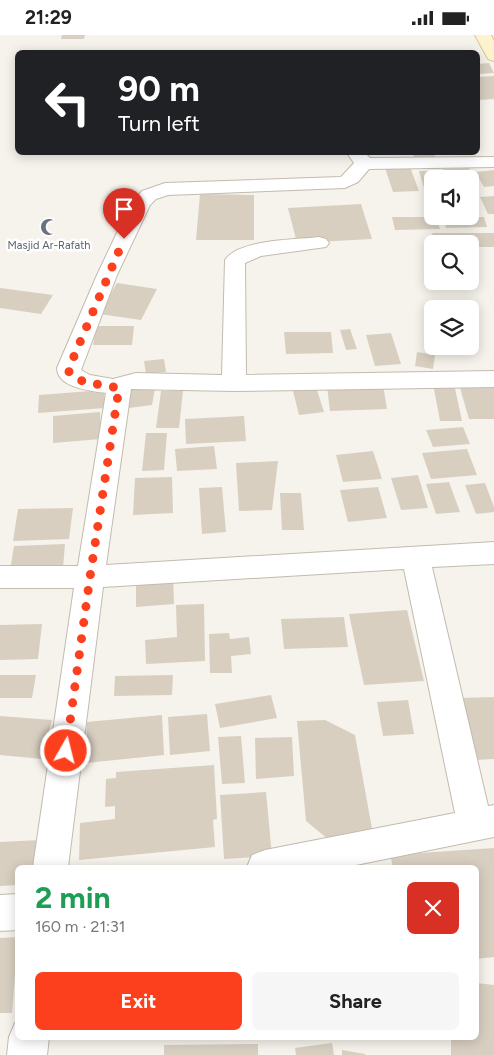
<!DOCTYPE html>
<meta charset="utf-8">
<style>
:root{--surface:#fff;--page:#f6f6f6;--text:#222;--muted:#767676;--accent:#fc3f1d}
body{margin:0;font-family:Figtree,sans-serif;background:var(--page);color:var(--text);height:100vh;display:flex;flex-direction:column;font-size:19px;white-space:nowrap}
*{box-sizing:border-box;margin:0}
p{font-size:16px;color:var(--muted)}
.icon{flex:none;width:28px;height:28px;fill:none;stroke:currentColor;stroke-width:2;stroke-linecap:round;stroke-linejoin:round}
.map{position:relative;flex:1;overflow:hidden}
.details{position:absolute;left:15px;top:830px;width:464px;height:175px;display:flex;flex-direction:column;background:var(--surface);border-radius:8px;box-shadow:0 2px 12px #0003}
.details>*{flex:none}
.banner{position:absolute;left:15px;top:15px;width:465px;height:105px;border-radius:8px;box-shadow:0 2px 12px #0003;background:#202124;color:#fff;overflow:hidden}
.fabs{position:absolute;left:424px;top:135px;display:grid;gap:10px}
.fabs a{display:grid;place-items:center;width:55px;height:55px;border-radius:8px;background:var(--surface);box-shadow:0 2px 12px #0003;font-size:25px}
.pin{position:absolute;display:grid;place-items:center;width:42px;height:42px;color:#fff;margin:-51px -21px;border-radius:50% 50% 50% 0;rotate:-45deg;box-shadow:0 0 5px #0007}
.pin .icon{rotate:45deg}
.me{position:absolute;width:55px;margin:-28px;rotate:8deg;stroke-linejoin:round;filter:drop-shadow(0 0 4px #0008)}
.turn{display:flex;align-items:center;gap:18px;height:105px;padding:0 20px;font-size:22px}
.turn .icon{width:65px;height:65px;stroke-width:2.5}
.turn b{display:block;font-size:35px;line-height:42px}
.round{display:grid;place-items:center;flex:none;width:52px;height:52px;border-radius:8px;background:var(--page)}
.head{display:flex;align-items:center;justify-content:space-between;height:85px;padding:0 20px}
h1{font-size:30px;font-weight:700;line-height:38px;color:#1e9e55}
.action{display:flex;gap:10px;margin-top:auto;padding:10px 20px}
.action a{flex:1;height:58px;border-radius:8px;background:var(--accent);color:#fff;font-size:20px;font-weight:700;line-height:58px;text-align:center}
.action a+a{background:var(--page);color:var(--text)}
.status{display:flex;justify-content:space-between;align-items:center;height:35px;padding:0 25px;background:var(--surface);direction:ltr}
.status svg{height:14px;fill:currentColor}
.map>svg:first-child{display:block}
.building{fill:#d8cfc1}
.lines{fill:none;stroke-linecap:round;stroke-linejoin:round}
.street-casing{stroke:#c2bbae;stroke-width:2}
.secondary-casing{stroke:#d6c79b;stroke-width:2}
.street{fill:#fff;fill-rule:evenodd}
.secondary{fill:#fff3cd;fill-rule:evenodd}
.route{stroke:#fc3f1d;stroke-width:9;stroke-dasharray:0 16.2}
.labels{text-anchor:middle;stroke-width:5;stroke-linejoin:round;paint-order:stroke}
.far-worship-label{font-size:11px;fill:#5b616d;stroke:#fff}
</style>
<div class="status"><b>21:29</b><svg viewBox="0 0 49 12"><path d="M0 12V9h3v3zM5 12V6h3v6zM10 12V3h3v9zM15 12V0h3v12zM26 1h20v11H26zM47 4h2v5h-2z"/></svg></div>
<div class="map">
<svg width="494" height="1020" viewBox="0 0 494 1020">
<rect width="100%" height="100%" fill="#f6f3ec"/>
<g class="building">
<path d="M 62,0 L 85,0 L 84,4 L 61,4 Z"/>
<path d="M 489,28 L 494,38 L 478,39 L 478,29 Z"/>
<path d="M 494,41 L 494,64 L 478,65 L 478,42 Z"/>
<path d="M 413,118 L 434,118 L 436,126 L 415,126 Z"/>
<path d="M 410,132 L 419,156 L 393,157 L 385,133 Z"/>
<path d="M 469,133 L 478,154 L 470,154 L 470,144 L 447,144 L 443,134 Z"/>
<path d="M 494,135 L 494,151 L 484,152 L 475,137 Z"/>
<path d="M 419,136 L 440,136 L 443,144 L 432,144 L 432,163 L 427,163 Z"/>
<path d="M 200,159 L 254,160 L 254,205 L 196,205 Z"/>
<path d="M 494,161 L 494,179 L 488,179 L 480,162 Z"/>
<path d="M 361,169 L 372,204 L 297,208 L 288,173 Z"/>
<path d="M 392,182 L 436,182 L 440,194 L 395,195 Z"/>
<path d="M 443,182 L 484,182 L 487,192 L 446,193 Z"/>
<path d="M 432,198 L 494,198 L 494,212 L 470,212 L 470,209 L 435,209 Z"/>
<path d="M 117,248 L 157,254 L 141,285 L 99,279 Z"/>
<path d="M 0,253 L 53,260 L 41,279 L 0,273 Z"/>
<path d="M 96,291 L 134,291 L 132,310 L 93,310 Z"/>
<path d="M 350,294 L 357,314 L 346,315 L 340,295 Z"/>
<path d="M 284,297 L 331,297 L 333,318 L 286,319 Z"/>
<path d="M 391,298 L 401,329 L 375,331 L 366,300 Z"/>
<path d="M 417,317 L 435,320 L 433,334 L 415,331 Z"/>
<path d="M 164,324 L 166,337 L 146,339 L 144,326 Z"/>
<path d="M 315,349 L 324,377 L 299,380 L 292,352 Z"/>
<path d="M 433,349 L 454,349 L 462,386 L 440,386 Z"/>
<path d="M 383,350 L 387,374 L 330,376 L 327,351 Z"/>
<path d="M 494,352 L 494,384 L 469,384 L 460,353 Z"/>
<path d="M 131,354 L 155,354 L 152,370 L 129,373 Z"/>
<path d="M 104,355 L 105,373 L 38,378 L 39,360 Z"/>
<path d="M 161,356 L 183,356 L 179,393 L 156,393 Z"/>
<path d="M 100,377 L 101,404 L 53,408 L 53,381 Z"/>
<path d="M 244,381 L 246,406 L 186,409 L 185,384 Z"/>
<path d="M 463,392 L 470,409 L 433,412 L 426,395 Z"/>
<path d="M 146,398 L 167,398 L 164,435 L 142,436 Z"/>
<path d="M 214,411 L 217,434 L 177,436 L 175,414 Z"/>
<path d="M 467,414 L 477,440 L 431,444 L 422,418 Z"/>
<path d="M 373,416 L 382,444 L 343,447 L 336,420 Z"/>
<path d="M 278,426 L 272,475 L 239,476 L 236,428 Z"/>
<path d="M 418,440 L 428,473 L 401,475 L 391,443 Z"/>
<path d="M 172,442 L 173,478 L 133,480 L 135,443 Z"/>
<path d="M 449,447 L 460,477 L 436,479 L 426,449 Z"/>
<path d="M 485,448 L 494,472 L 494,477 L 476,479 L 465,450 Z"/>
<path d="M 222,452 L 226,497 L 202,499 L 199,453 Z"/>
<path d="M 378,452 L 387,483 L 348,487 L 340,455 Z"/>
<path d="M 280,458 L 301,458 L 304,495 L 282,495 Z"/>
<path d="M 73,473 L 69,504 L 13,506 L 18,474 Z"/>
<path d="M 65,509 L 63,533 L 10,535 L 14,511 Z"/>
<path d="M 173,540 L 174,569 L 136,572 L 136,542 Z"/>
<path d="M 204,569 L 205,626 L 146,629 L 145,605 L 177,602 L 176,570 Z"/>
<path d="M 407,575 L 424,646 L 364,650 L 349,579 Z"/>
<path d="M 344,582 L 348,612 L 284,614 L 281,584 Z"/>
<path d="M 42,589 L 38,624 L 0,625 L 0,590 Z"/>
<path d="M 229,598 L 230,604 L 249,602 L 251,619 L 231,621 L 232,638 L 210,638 L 209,599 Z"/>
<path d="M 0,640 L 36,640 L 32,663 L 0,663 Z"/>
<path d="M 173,640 L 172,660 L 114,661 L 115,641 Z"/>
<path d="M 271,660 L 277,683 L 220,693 L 215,669 Z"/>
<path d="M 494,662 L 494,724 L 473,725 L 460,663 Z"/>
<path d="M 408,665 L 414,699 L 383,701 L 377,667 Z"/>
<path d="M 207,679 L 210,716 L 170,720 L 168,682 Z"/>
<path d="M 162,680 L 164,720 L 86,728 L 87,687 Z"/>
<path d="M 0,681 L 52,685 L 42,724 L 0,720 Z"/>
<path d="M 325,685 L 355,700 L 373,799 L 328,804 L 306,786 L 297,686 Z"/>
<path d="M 241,701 L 245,748 L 222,749 L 218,702 Z"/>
<path d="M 292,702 L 294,741 L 256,744 L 255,703 Z"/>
<path d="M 214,730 L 217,784 L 213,785 L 215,812 L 79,825 L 80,788 L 115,784 L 115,771 L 105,772 L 106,744 L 116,743 L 116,737 Z"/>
<path d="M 266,757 L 272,821 L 224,824 L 220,760 Z"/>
<path d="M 41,805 L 37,832 L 18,832 L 18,850 L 0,851 L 0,807 Z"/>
<path d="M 494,813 L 494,922 L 476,924 L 476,832 L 393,832 L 390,820 Z"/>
<path d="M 18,902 L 12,978 L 0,978 L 0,903 Z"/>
<path d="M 476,948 L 494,950 L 494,1020 L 451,1020 L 451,1002 L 476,1002 Z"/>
<path d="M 332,1008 L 334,1020 L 296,1020 L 295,1013 Z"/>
<path d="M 258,1009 L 258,1020 L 164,1020 L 164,1010 Z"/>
<path d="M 342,1015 L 365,1019 L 365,1020 L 342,1020 Z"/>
</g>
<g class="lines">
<g class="street-casing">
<g id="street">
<path d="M 347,118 L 365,118 L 370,123 L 494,122 L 494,132 L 369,134 L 358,147 L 345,153 L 168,160 L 156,164 L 150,170 L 117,240 L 81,335 L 90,340 L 113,344 L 136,338 L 222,340 L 225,225 C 239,204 295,205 319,202 L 326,204 L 329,208 L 326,212 L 261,221 L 245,228 L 246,340 L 494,336 L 494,352 L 234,356 L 131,354 L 106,530 L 494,507 L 494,529 L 432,532 L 488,771 L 494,770 L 494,802 L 346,832 L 247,832 L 252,820 L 265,815 L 455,778 L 404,534 L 103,552 L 68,832 L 33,832 L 74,553 L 0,553 L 0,531 L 78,531 L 106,358 C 92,356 57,353 57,333 L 97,240 L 131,168 L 142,156 L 165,148 L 341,142 L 354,128 Z"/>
<path d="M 18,859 L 18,895 L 0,896 L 0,860 Z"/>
<path d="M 18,987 L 18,1002 L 49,1002 L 47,1020 L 7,1020 L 9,1002 L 15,988 Z"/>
</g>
</g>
<g class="secondary-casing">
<path id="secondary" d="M 475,0 L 491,0 L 494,6 L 494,26 L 488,24 Z"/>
</g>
<use href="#street" class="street"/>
<use href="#secondary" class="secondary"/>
</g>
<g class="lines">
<path class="route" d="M 66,716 L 90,542 L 119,353 L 84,347 L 69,338 L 69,333 L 124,204"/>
</g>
<defs>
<g id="mosque-bare" transform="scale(1.35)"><path d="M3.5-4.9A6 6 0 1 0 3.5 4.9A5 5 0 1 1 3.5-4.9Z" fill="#6b7280" stroke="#fff" stroke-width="2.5" paint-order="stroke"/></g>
</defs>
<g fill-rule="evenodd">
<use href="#mosque-bare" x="49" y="192"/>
</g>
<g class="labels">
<g class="far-worship-label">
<text x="49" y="214">Masjid Ar-Rafath</text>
</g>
</g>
</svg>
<div class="fabs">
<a><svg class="icon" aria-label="sound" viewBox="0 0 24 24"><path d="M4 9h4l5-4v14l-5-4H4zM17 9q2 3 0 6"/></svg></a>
<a><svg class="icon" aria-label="search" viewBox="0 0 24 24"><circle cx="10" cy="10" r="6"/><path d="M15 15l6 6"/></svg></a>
<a><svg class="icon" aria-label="layers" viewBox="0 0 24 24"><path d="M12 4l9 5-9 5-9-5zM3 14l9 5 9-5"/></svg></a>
</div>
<div class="pin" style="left:124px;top:204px;background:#d93025"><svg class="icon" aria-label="arrive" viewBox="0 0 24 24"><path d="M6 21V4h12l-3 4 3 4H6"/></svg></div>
<svg class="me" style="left:66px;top:716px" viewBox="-20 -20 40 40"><circle r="17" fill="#fc3f1d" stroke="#fff" stroke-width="3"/><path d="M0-11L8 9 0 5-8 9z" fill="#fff"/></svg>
<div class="banner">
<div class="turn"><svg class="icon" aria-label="left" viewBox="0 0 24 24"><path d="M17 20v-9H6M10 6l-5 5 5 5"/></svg><div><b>90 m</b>Turn left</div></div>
</div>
<section class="details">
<div class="head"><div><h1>2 min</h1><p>160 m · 21:31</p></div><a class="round" style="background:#d93025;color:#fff"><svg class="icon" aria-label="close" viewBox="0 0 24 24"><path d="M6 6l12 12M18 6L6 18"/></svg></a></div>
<div class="action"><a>Exit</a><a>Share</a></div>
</section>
</div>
